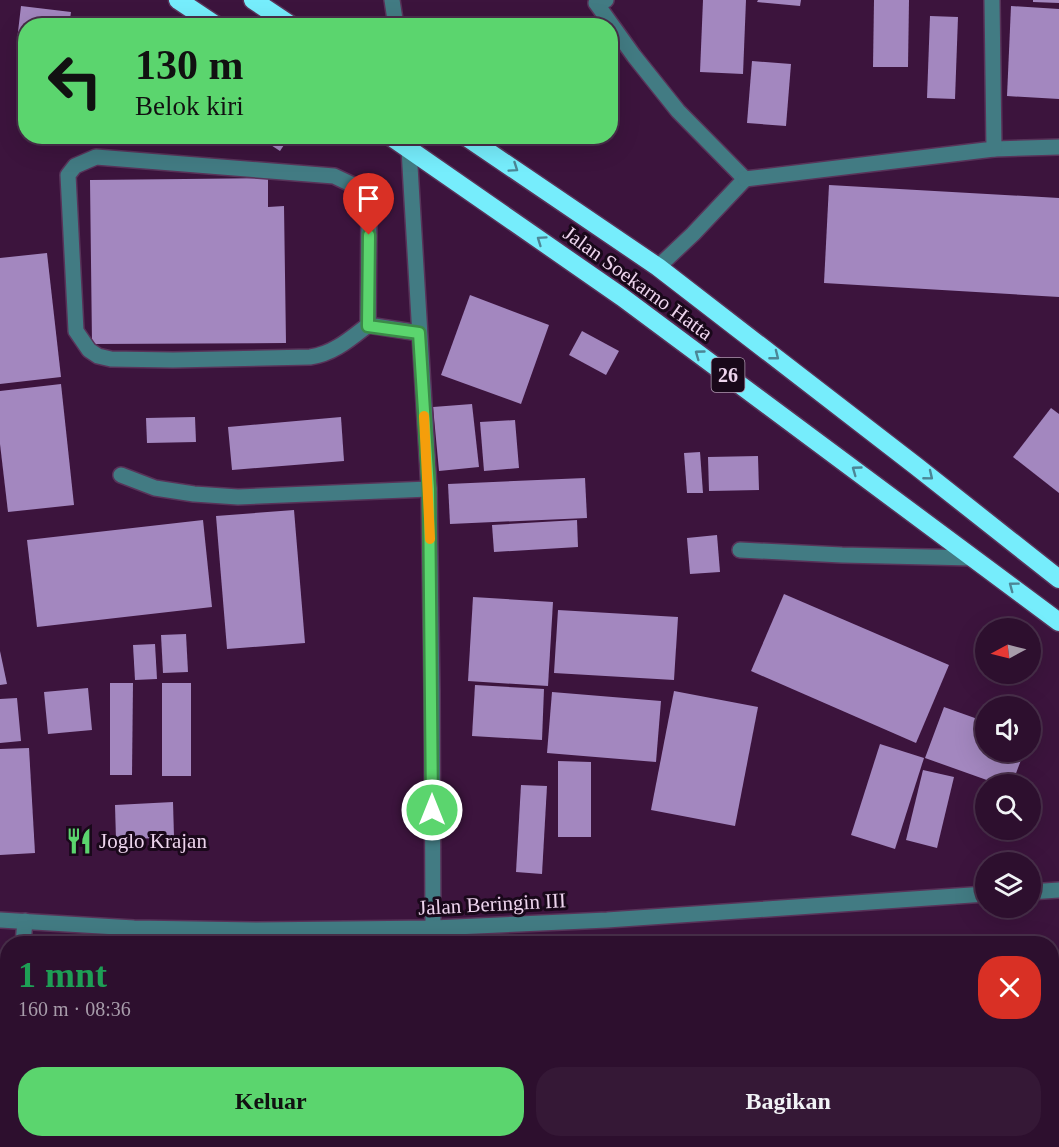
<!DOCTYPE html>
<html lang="id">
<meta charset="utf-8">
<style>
:root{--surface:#2d0f2e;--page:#351836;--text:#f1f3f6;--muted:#a79caa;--line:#482f4a;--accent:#5bd56e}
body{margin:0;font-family:Georgia,serif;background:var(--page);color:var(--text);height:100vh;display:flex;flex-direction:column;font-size:22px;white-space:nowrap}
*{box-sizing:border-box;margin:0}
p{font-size:20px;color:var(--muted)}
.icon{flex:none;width:33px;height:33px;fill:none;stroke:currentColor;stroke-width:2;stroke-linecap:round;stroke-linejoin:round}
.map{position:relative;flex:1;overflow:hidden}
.drawer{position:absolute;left:0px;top:936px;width:1059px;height:212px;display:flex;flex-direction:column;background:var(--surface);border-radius:24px 24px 0 0;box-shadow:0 6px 24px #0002,0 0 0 2px var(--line)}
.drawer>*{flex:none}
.guide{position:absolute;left:18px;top:18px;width:600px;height:126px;border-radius:24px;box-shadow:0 6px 24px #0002,0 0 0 2px var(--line);background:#5bd56e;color:#111;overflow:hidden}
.needle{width:39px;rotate:263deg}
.fabs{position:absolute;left:975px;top:618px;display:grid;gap:12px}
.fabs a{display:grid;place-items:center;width:66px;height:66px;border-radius:50%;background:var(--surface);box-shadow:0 6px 24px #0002,0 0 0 2px var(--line);font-size:30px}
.pin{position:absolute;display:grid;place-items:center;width:51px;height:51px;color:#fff;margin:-62px -26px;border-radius:50% 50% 50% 0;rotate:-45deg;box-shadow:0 0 6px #0007}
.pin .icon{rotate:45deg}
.me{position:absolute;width:66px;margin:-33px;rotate:0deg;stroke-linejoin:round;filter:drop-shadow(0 0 4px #0008)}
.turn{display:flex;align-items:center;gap:21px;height:126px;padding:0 18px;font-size:27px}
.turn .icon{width:78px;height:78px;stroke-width:2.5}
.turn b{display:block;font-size:42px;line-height:51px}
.round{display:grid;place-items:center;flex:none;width:63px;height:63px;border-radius:24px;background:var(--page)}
.headline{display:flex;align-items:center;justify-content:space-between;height:102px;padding:0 18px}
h1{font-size:36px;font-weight:700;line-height:45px;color:#1e9e55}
.cta{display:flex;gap:12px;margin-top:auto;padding:12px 18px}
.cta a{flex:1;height:69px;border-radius:24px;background:var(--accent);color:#111;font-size:24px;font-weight:700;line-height:69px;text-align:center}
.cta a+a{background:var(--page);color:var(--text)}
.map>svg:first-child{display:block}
.building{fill:#a387bf}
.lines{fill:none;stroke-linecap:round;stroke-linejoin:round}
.minor-casing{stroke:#583359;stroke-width:18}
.highway-casing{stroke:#583359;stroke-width:21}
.minor{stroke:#427b83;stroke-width:15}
.highway{stroke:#76edfc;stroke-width:18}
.oneway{stroke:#4c8696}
.route-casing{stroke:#3b8a48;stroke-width:15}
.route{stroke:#5bd56e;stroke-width:10}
.slow{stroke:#f59e0b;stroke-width:10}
.labels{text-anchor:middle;stroke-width:6;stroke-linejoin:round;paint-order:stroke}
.shield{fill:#19081a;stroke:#ad97ae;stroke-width:1.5}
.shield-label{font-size:20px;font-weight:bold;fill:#edd4ed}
.street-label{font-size:21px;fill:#edd4ed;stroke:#19081a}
.poi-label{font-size:21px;fill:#edd4ed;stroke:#19081a;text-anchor:start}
</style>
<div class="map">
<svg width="1059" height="1147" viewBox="0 0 1059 1147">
<rect width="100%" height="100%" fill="#3c143d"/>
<g class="building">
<path d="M 703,0 L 746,0 L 743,74 L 700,72 Z"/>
<path d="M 758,0 L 801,0 L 800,6 L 757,2 Z"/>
<path d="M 874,0 L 909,0 L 908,67 L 873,67 Z"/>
<path d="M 1033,0 L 1059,0 L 1059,3 L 1033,2 Z"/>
<path d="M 21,6 L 71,12 L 69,26 L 26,26 L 26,50 L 16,49 Z"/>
<path d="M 1011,6 L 1059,9 L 1059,99 L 1007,96 Z"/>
<path d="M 930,16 L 958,17 L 955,99 L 927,98 Z"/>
<path d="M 752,61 L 791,64 L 786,126 L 747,123 Z"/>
<path d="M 257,136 L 290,136 L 280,151 Z"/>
<path d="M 268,178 L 268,207 L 284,206 L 286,343 L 92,344 L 90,180 Z"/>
<path d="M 829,185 L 1059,198 L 1059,297 L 824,283 Z"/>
<path d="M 47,253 L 61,377 L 0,384 L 0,258 Z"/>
<path d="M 470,295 L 549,325 L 521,404 L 441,375 Z"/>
<path d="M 582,331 L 619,351 L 606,375 L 569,355 Z"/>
<path d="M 61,384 L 74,505 L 8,512 L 0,444 L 0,391 Z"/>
<path d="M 472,404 L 479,467 L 439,471 L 433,407 Z"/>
<path d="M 1051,408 L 1059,414 L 1059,493 L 1013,457 Z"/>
<path d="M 195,417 L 196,442 L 147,443 L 146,418 Z"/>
<path d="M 341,417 L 344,461 L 232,470 L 228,427 Z"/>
<path d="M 515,420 L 519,468 L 484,471 L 480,422 Z"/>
<path d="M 700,452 L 703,493 L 687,493 L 684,453 Z"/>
<path d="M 758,456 L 759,490 L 709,491 L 708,457 Z"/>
<path d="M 585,478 L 587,518 L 450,524 L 448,484 Z"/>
<path d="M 294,510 L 305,643 L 227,649 L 216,516 Z"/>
<path d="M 203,520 L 212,607 L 37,627 L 27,540 Z"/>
<path d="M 577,520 L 578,547 L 494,552 L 492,525 Z"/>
<path d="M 717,535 L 720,572 L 690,574 L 687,538 Z"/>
<path d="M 784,594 L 949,665 L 916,743 L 751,671 Z"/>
<path d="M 473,597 L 553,602 L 548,686 L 468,681 Z"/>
<path d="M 558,610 L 678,617 L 674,680 L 554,673 Z"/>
<path d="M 186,634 L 188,672 L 163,673 L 161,635 Z"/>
<path d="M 155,644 L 157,679 L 135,680 L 133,645 Z"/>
<path d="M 0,651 L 7,684 L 0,685 Z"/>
<path d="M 110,683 L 133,683 L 132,775 L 110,775 Z"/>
<rect x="162" y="683" width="29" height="93"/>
<path d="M 475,685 L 544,689 L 542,740 L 472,736 Z"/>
<path d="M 88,688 L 92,730 L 48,734 L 44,692 Z"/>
<path d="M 674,691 L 758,707 L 735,826 L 651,810 Z"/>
<path d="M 552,692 L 661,701 L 656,762 L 547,753 Z"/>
<path d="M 17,698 L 21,741 L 0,743 L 0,699 Z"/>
<path d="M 944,707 L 986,722 L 986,752 L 1024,752 L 1012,784 L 998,784 L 925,758 Z"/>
<path d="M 880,744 L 924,758 L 895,849 L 851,835 Z"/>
<path d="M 29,748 L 35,853 L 0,855 L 0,749 Z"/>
<path d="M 558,761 L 591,762 L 591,837 L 558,837 Z"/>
<path d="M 923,770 L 954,777 L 937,848 L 906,840 Z"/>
<path d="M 521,785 L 547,786 L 542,874 L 516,872 Z"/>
<path d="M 173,802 L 174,837 L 116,840 L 115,805 Z"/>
<path d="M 19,1140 L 63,1140 L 61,1147 L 18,1147 Z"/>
</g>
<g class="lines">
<g class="minor-casing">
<g id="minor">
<path d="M 392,0 L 396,26"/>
<path d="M 606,0 L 596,3 L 634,56 L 678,111 L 745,179 L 693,234 L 658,267"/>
<path d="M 409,149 L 429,489 L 432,691 L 433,928"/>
<path d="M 994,149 L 1059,147"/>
<path d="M 745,179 L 994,149 L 992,0"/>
<path d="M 368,325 L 369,213 L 361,194 L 353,185 L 334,176 L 96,157 L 75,166 L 68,175 L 76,331 L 89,350 L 98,356 L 111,359 L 173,360 L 310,357 C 333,354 350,339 368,325 L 419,333"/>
<path d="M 121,475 L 155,488 L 194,494 L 238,497 L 429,489"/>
<path d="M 740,550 L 842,555 L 973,558"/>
<path d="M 1030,892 L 1059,890"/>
<path d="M 0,920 L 134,928 L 256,930 L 433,928 L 607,920 L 986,894"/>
<path d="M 23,944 L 25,921"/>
<path d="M 1,1147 L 8,1083"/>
</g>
</g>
<g class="highway-casing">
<g id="highway">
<path d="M 178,0 L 217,26"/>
<path d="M 253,0 L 292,26"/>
<path d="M 390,136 L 622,297 L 1059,622"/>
<path d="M 465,136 L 658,267 L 916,466 L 1059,579"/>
</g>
</g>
<use href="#minor" class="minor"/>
<use href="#highway" class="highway"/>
</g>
<defs><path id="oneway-chevron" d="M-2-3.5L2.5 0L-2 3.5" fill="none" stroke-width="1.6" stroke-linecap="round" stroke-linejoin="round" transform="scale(1.5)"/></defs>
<g class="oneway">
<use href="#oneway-chevron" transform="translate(514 168) rotate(34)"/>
<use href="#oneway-chevron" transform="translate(541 240) rotate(-145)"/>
<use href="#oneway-chevron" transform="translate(699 354) rotate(-144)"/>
<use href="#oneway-chevron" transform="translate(775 356) rotate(38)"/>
<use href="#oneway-chevron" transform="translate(856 470) rotate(-144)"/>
<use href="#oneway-chevron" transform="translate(929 476) rotate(39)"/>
<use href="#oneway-chevron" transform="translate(1013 586) rotate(-143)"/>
</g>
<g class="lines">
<g class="route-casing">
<path id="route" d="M 369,235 L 368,326 L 419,333 L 429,489 L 432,810"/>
</g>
<use href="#route" class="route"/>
<path class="slow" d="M 424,416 L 430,539"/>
</g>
<defs>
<g id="restaurant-bare" transform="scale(2.07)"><path d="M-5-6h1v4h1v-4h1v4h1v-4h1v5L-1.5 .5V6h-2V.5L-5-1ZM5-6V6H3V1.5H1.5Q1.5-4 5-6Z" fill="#5bd56e" stroke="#19081a" stroke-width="2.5" paint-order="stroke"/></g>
</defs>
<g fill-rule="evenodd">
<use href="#restaurant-bare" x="79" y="841"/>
</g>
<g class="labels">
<rect class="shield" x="711.5" y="358" width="33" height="34" rx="4.5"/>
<g class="shield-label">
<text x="728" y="382">26</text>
</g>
<g class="street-label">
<text transform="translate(638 283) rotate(36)" y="7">Jalan Soekarno Hatta</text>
<text transform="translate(492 904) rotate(-3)" y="7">Jalan Beringin III</text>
</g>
<g class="poi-label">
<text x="99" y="848">Joglo Krajan</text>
</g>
</g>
</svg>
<div class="fabs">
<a><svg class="needle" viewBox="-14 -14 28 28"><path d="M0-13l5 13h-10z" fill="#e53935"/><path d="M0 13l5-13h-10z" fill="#a79caa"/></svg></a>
<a><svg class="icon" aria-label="sound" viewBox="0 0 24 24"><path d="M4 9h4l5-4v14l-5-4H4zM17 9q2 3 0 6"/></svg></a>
<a><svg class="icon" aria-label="search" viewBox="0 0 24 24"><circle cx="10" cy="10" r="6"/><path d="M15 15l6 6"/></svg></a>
<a><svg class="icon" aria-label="layers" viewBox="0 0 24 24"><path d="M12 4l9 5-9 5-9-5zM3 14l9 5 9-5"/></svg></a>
</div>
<div class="pin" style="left:369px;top:235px;background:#d93025"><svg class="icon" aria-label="arrive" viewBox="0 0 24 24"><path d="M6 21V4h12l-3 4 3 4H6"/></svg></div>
<svg class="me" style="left:432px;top:810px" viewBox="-20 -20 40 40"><circle r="17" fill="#5bd56e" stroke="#fff" stroke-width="3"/><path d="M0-11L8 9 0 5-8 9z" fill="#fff"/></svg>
<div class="guide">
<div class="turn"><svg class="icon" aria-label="left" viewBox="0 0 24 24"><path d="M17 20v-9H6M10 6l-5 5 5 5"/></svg><div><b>130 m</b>Belok kiri</div></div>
</div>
<section class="drawer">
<div class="headline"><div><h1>1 mnt</h1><p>160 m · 08:36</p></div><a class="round" style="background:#d93025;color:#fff"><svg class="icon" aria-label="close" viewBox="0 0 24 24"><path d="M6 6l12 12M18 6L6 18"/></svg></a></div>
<div class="cta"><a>Keluar</a><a>Bagikan</a></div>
</section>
</div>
